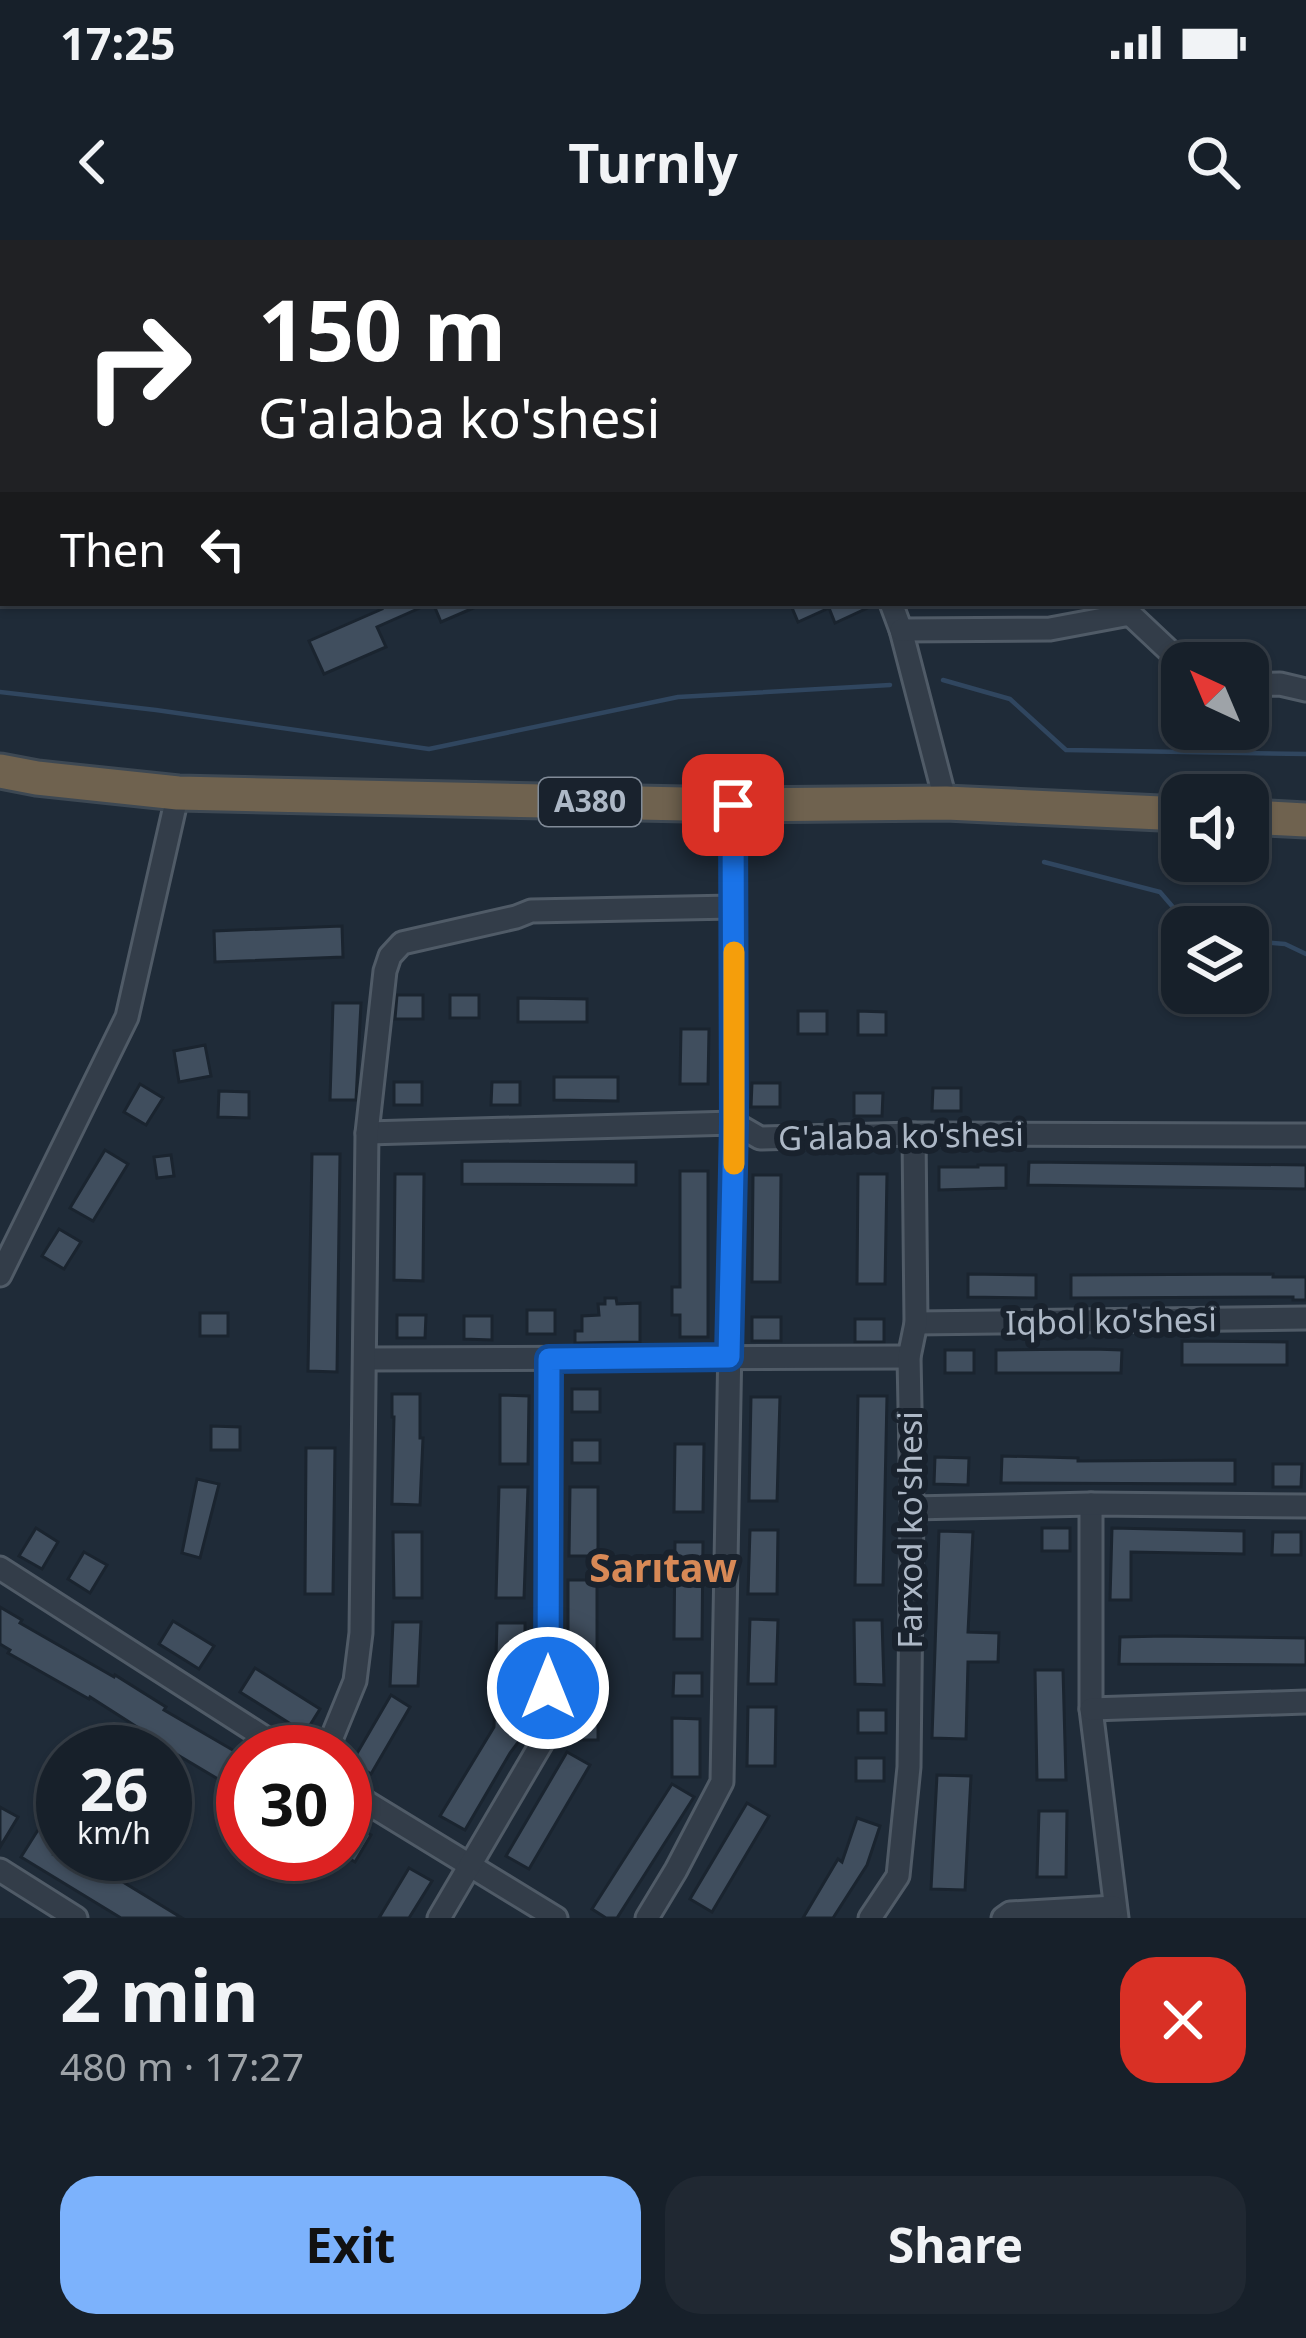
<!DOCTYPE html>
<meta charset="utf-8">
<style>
:root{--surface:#17202a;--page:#202832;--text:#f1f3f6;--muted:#9ea3a8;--line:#363e47;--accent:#7cb2fc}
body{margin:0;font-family:"Noto Sans",sans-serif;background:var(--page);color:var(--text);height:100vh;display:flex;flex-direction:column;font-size:45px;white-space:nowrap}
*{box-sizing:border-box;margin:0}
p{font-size:39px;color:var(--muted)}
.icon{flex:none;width:66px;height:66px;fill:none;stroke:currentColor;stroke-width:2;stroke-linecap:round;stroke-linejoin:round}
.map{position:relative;height:1678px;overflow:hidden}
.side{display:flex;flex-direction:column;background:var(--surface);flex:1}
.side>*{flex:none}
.hud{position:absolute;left:0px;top:0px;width:1308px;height:366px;box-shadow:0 3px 9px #0004,0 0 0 3px var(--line);background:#202124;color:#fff;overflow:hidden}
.needle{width:78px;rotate:316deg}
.tools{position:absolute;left:1161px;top:402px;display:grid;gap:24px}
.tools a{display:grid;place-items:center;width:108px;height:108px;border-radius:24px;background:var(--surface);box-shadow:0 3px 9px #0004,0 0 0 3px var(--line);font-size:60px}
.speed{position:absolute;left:36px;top:1485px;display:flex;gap:24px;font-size:60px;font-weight:700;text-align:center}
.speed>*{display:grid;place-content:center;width:156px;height:156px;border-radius:50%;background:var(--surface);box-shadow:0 3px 9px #0004,0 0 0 3px var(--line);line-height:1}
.speed small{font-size:30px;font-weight:400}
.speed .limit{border:18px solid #d22;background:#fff;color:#111}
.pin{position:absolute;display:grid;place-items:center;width:102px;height:102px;color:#fff;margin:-51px;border-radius:24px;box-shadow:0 6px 18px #0006}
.me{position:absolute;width:132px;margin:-66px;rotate:0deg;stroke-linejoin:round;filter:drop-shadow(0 0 9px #0008)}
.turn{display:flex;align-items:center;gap:42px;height:252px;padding:0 60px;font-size:54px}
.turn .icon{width:156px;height:156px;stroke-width:2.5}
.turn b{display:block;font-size:84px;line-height:102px}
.then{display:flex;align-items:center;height:114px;padding:0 60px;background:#0003;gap:24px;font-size:45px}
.round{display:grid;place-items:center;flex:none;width:126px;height:126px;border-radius:36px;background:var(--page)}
.overview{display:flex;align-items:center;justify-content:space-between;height:204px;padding:0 60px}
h1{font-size:72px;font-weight:700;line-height:90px}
.cta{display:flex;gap:24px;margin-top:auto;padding:24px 60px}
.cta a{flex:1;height:138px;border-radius:36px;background:var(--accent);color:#111;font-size:48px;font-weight:700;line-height:138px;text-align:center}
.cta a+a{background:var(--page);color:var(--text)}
.status{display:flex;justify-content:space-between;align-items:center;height:84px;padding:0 60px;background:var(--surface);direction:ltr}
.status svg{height:33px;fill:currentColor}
header{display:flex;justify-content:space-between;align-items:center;height:156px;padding:0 60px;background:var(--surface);font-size:54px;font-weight:700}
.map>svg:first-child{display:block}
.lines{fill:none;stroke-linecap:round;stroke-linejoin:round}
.stream{stroke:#30465f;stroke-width:4.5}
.building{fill:#404e5e;stroke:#1a242f;stroke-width:3}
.minor-casing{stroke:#505b67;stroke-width:27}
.highway-casing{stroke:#3d4853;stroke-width:39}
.minor{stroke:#333d49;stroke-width:21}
.highway{stroke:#6f624f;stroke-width:33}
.route-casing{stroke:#114b97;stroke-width:30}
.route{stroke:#1a73e8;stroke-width:21}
.slow{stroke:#f59e0b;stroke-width:21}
.labels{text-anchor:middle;stroke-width:12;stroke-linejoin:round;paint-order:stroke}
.shield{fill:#19222d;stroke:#818b98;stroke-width:3}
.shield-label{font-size:30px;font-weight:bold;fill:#adb8c6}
.street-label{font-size:33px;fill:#adb8c6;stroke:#19222d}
.quarter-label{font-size:39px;font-weight:bold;fill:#d88956;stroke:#19222d}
</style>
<div class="status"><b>17:25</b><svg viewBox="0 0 49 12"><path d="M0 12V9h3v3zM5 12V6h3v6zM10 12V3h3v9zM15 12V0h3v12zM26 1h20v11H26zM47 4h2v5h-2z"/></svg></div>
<header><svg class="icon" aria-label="back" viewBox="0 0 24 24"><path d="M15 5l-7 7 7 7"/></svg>Turnly<svg class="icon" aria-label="search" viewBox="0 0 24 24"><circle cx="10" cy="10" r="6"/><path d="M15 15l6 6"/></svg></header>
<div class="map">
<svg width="1306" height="1678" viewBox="0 0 1306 1678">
<rect width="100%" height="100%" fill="#1f2b38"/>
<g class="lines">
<g class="stream">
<path d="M 943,440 L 1010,459 L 1066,510 L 1306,514"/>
<path d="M 0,452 L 156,470 L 429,509 L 678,457 L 890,445"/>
<path d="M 1044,622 L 1160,652 L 1190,687"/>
<path d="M 1248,701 L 1285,704 L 1306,714"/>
</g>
</g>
<g class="building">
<path d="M 388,363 L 431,363 L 377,387 L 386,407 L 324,434 L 309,401 L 382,369 L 381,366 Z"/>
<path d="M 433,363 L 485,363 L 441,382 Z"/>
<path d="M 790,363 L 876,363 L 876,364 L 835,383 L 829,368 L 798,382 Z"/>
<path d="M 342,686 L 343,717 L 215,722 L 214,691 Z"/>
<path d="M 397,755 L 423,755 L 423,779 L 395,779 Z"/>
<rect x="450" y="755" width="29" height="23"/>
<path d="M 518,758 L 587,759 L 587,782 L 518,782 Z"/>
<path d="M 333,763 L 361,763 L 356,860 L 330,860 Z"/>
<rect x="798" y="771" width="29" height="23"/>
<path d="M 858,771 L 886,772 L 886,795 L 858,795 Z"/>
<path d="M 681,789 L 709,789 L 708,844 L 680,844 Z"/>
<path d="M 205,805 L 211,836 L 179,842 L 174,811 Z"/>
<path d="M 554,837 L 618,837 L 618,861 L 554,860 Z"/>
<rect x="394" y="842" width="28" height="23"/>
<path d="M 492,842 L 520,842 L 520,865 L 491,865 Z"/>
<path d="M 752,843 L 780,843 L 780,867 L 751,867 Z"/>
<path d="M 140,844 L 163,858 L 146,885 L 124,872 Z"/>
<path d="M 933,848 L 961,848 L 961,871 L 932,871 Z"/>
<path d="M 219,851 L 249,852 L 249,878 L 218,877 Z"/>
<path d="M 854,853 L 883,853 L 882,876 L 854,876 Z"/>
<path d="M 105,910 L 128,924 L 93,981 L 70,968 Z"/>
<path d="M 312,914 L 340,914 L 337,1132 L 308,1131 Z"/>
<path d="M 171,915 L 174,936 L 157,938 L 154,917 Z"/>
<path d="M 462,921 L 636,922 L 636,945 L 462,944 Z"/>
<path d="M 1029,922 L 1306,925 L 1306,949 L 1028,945 Z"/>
<path d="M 978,925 L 1006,925 L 1006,948 L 939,950 L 939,927 L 978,927 Z"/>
<path d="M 680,931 L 708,931 L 708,1097 L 680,1097 L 680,1075 L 672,1075 L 672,1047 L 680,1047 Z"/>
<path d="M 395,934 L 424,934 L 423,1041 L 394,1040 Z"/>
<path d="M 858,934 L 887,934 L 885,1044 L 857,1044 Z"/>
<path d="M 753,935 L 781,935 L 780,1042 L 752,1042 Z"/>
<path d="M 59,989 L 81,1002 L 64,1029 L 42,1016 Z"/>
<path d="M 968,1034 L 1036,1035 L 1036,1058 L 968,1057 Z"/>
<path d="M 1273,1034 L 1273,1037 L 1306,1037 L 1306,1060 L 1293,1060 L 1293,1057 L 1071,1058 L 1071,1035 Z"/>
<path d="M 605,1058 L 616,1058 L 617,1064 L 640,1063 L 640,1102 L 575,1103 L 575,1091 L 582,1091 L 582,1076 L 599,1075 L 598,1064 L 605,1064 Z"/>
<rect x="527" y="1070" width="28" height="24"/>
<rect x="200" y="1073" width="28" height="23"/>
<path d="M 397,1075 L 426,1075 L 425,1098 L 397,1098 Z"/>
<path d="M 464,1076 L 492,1076 L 492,1100 L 464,1099 Z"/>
<rect x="752" y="1077" width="29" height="24"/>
<rect x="855" y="1079" width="29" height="23"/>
<path d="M 1182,1101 L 1287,1102 L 1287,1125 L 1182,1125 Z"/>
<path d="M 1093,1109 L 1122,1110 L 1121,1133 L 996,1133 L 996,1110 Z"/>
<rect x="945" y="1110" width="29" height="23"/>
<rect x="572" y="1149" width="28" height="23"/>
<path d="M 392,1154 L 420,1154 L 420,1198 L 423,1198 L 420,1265 L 392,1264 L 394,1177 L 392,1177 Z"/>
<path d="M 500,1155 L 529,1156 L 528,1224 L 500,1224 Z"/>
<path d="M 858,1156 L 887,1156 L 883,1345 L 855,1345 Z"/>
<path d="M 751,1157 L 780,1157 L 777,1261 L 749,1261 Z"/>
<path d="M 211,1186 L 240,1187 L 240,1210 L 211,1210 Z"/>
<rect x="572" y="1200" width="28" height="23"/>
<path d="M 675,1204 L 704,1204 L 703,1272 L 674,1272 Z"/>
<path d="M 306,1208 L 335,1208 L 333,1354 L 305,1354 Z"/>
<path d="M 1002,1216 L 1078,1218 L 1078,1221 L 1235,1220 L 1235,1244 L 1001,1243 Z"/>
<path d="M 935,1217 L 969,1218 L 968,1245 L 934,1244 Z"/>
<path d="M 1273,1224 L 1302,1224 L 1301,1247 L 1273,1247 Z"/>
<path d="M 197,1239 L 219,1244 L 200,1318 L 182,1313 Z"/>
<path d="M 499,1247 L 528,1247 L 524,1358 L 496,1358 Z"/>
<path d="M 570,1247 L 598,1247 L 598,1316 L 569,1316 Z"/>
<path d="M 36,1288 L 58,1302 L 42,1329 L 19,1316 Z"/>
<rect x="1042" y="1288" width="28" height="23"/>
<path d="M 1112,1288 L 1244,1291 L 1244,1314 L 1131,1312 L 1131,1360 L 1110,1360 Z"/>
<path d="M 750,1290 L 778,1290 L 777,1354 L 748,1354 Z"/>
<path d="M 939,1291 L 973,1292 L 968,1392 L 999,1393 L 998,1422 L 968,1422 L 966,1499 L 932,1498 Z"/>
<path d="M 393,1292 L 422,1292 L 422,1358 L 394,1358 Z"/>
<path d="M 1273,1292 L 1301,1292 L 1301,1315 L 1272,1315 Z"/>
<path d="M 675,1302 L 703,1302 L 702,1399 L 674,1399 Z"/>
<path d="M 84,1312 L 107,1325 L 90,1353 L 68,1339 Z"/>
<path d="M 568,1340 L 597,1340 L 597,1452 L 568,1451 Z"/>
<path d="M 0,1367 L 22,1380 L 20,1383 L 114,1437 L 115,1435 L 166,1467 L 164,1470 L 243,1516 L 243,1543 L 238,1551 L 161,1505 L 162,1503 L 90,1457 L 89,1459 L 8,1413 L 10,1410 L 0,1404 Z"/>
<path d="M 750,1379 L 778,1380 L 776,1444 L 748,1444 Z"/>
<path d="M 854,1380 L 882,1380 L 884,1445 L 855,1444 Z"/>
<path d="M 173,1381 L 214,1406 L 199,1429 L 159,1404 Z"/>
<path d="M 393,1382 L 421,1382 L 418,1446 L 390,1446 Z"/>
<path d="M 497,1383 L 525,1383 L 525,1493 L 510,1513 L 465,1590 L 440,1576 L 494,1487 Z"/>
<path d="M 1165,1396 L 1306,1398 L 1306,1425 L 1119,1424 L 1120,1397 Z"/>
<path d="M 255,1428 L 320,1469 L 305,1493 L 240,1452 Z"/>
<path d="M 1035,1430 L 1063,1430 L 1066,1540 L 1037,1540 Z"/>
<path d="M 674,1433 L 702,1433 L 702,1456 L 673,1456 Z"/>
<path d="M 391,1455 L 410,1467 L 371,1534 L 352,1522 Z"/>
<path d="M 748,1467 L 776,1467 L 775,1526 L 747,1526 Z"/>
<rect x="858" y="1470" width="28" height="23"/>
<rect x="570" y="1477" width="28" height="23"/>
<path d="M 672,1478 L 700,1479 L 700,1537 L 672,1537 Z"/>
<path d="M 567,1512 L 590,1525 L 529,1629 L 506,1616 Z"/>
<rect x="856" y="1518" width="28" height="23"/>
<path d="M 937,1535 L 971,1536 L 965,1650 L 931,1649 Z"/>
<path d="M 672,1544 L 694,1557 L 617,1678 L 606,1678 L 592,1669 Z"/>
<path d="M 747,1563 L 769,1576 L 712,1672 L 690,1659 Z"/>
<path d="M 0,1567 L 18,1577 L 0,1607 Z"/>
<path d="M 1039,1571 L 1067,1571 L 1066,1637 L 1037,1637 Z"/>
<path d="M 857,1578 L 880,1586 L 867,1625 L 833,1678 L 803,1678 L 838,1619 L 842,1622 Z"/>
<path d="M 349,1581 L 371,1595 L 355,1622 L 345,1616 L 345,1588 Z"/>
<path d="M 38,1590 L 60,1603 L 54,1614 L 77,1614 L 182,1678 L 121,1678 L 21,1617 Z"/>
<path d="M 409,1628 L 432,1641 L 409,1678 L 379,1678 Z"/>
</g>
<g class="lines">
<g class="minor-casing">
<g id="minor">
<path d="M 740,0 L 742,3"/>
<path d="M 1020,3 L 1027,0"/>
<path d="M 0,48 L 3,51"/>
<path d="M 891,363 L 901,390 L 946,563"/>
<path d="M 901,390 L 1050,389 L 1130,374 L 1182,423"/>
<path d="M 1248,445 L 1280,444 L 1306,450"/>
<path d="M 367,893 L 734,883 L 760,898 L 914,894 L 1306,895"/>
<path d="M 0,1035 L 127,777 L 178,553"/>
<path d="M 916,1083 L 1306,1078"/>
<path d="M 365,1119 L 909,1117"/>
<path d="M 1091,1264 L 1091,1469 L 1117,1678"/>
<path d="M 912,1268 L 1091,1264 L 1306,1266"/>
<path d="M 0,1328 L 287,1512"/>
<path d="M 1091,1469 L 1306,1462"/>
<path d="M 326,1512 L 355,1441 L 361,1393 L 367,893 L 385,731 L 390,716 L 402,703 L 516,677 L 531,671 L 733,667"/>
<path d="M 345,1549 L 556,1678"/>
<path d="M 0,1630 L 76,1678"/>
<path d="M 439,1678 L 547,1494 L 549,1119"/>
<path d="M 647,1678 L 676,1630 L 722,1542 L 734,883 L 733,565"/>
<path d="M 870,1678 L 898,1636 L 909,1527 L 912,1268 L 909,1117 L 916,1083 L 914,894"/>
<path d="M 1003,1678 L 1010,1673 L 1114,1667"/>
</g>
</g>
<g class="highway-casing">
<g id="highway">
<path d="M 0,531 L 37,538 L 178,553 L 733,565 L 946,563 L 1182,574"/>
<path d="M 1248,577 L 1306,580"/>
</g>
</g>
<use href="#minor" class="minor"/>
<use href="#highway" class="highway"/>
</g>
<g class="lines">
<g class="route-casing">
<path id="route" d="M 548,1448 L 549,1119 L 729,1117 L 734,883 L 733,565"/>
</g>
<use href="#route" class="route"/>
<path class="slow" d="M 734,712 L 734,924"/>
</g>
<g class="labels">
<rect class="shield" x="539" y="538" width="102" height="48" rx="9"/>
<g class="shield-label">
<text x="590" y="572">A380</text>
</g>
<g class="street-label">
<text transform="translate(901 896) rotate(-1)" y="12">G'alaba ko'shesi</text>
<text transform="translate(1111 1081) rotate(-1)" y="12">Iqbol ko'shesi</text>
<text transform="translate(910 1290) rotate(-90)" y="12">Farxod ko'shesi</text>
</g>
<g class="quarter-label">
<text x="663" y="1342">Sarıtaw</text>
</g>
</g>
</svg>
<div class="tools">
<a><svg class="needle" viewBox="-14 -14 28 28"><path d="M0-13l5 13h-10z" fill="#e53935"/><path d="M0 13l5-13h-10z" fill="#9ea3a8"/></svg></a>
<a><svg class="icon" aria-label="sound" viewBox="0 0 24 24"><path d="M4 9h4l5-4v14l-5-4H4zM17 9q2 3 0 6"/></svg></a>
<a><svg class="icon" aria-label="layers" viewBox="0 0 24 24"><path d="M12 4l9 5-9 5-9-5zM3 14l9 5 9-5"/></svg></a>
</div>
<div class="speed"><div>26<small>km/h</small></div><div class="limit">30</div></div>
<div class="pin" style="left:733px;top:565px;background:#d93025"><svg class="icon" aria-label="arrive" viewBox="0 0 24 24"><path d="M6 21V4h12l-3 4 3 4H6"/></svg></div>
<svg class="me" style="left:548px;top:1448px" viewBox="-20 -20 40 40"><circle r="17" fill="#1a73e8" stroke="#fff" stroke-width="3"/><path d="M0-11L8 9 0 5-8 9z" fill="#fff"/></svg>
<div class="hud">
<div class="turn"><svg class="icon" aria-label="right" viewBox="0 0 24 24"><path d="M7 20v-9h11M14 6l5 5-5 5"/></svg><div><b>150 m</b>G'alaba ko'shesi</div></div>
<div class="then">Then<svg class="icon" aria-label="left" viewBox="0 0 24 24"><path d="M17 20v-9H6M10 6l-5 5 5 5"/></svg></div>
</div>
</div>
<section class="side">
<div class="overview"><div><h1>2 min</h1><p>480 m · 17:27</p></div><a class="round" style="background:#d93025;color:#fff"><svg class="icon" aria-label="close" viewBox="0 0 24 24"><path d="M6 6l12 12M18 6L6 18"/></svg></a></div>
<div class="cta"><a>Exit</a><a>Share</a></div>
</section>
